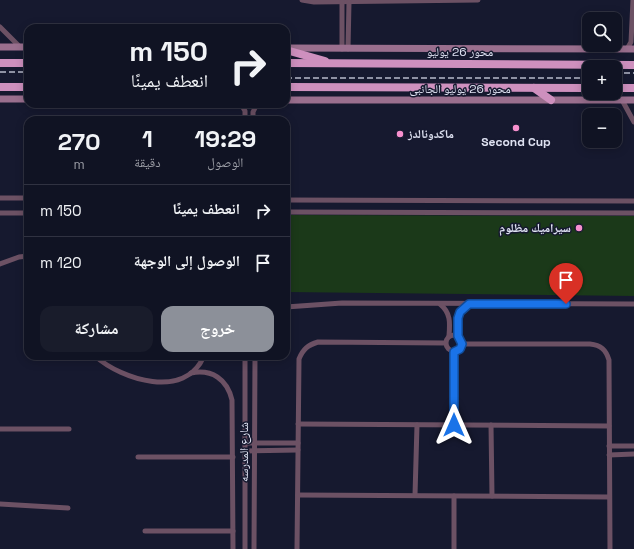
<!DOCTYPE html>
<html lang="ar">
<meta charset="utf-8">
<style>
:root{--surface:#101323;--page:#191c2b;--text:#f1f3f6;--muted:#9c9ea6;--line:#303241;--accent:#8c9099}
body{margin:0;font-family:"Space Grotesk","Noto Naskh Arabic",sans-serif;background:var(--page);color:var(--text);direction:rtl;height:100vh;display:flex;flex-direction:column;font-size:15px;white-space:nowrap}
*{box-sizing:border-box;margin:0}
p{font-size:13px;color:var(--muted)}
.icon{flex:none;width:22px;height:22px;fill:none;stroke:currentColor;stroke-width:2;stroke-linecap:round;stroke-linejoin:round}
.map{position:relative;flex:1;overflow:hidden;direction:ltr}
.drawer{position:absolute;left:24px;top:116px;width:266px;height:244px;display:flex;flex-direction:column;background:var(--surface);border-radius:12px;box-shadow:0 2px 10px #0003,0 0 0 1px var(--line);direction:rtl}
.drawer>*{flex:none}
.top-card{position:absolute;left:24px;top:24px;width:266px;height:84px;border-radius:12px;box-shadow:0 2px 10px #0003,0 0 0 1px var(--line);direction:rtl;background:#101323;color:var(--text);overflow:hidden}
.buttons{position:absolute;left:582px;top:12px;display:grid;gap:8px}
.buttons a{display:grid;place-items:center;width:40px;height:40px;border-radius:8px;background:var(--surface);box-shadow:0 2px 10px #0003,0 0 0 1px var(--line);font-size:20px}
.pin{position:absolute;display:grid;place-items:center;width:34px;height:34px;color:#fff;margin:-41px -17px;border-radius:50% 50% 50% 0;rotate:-45deg;box-shadow:0 0 4px #0007}
.pin .icon{rotate:45deg}
.me{position:absolute;width:44px;margin:-22px;rotate:0deg;stroke-linejoin:round;filter:drop-shadow(0 0 3px #0008)}
.turn{display:flex;align-items:center;gap:14px;height:84px;padding:0 16px;font-size:18px}
.turn .icon{width:52px;height:52px;stroke-width:2.5}
.turn b{display:block;font-size:28px;line-height:34px}
.eta{display:flex;justify-content:space-evenly;align-items:center;height:68px;text-align:center}
.eta b{font-size:24px;font-weight:700;line-height:28px}
.button{display:flex;gap:8px;margin-top:auto;padding:8px 16px}
.button a{flex:1;height:46px;border-radius:12px;background:var(--accent);color:#fff;font-size:16px;font-weight:700;line-height:46px;text-align:center}
.button a+a{background:var(--page);color:var(--text)}
ul{padding:0;list-style:none}
li{display:flex;align-items:center;gap:12px;height:52px;padding:0 16px;border-top:1px solid var(--line)}
li div{flex:1}
li b{display:block;font-size:15px}
li em{font-style:normal}
.map>svg:first-child{display:block}
.green{fill:#1b3919}
.lines{fill:none;stroke-linecap:round;stroke-linejoin:round}
.minor{stroke:#6c5164;stroke-width:5}
.secondary{stroke:#9a6f8e;stroke-width:7}
.trunk{stroke:#ce90be;stroke-width:8}
.rail{stroke:#b8bbcc;stroke-width:1.5;stroke-dasharray:6 3;stroke-linecap:butt}
.route-casing{stroke:#114b97;stroke-width:10}
.route{stroke:#1a73e8;stroke-width:7}
.poi-dot{fill:#f790ce;stroke:#16192f;stroke-width:1.5}
.labels{text-anchor:middle;stroke-width:3;stroke-linejoin:round;paint-order:stroke}
.street-label{font-size:12px;fill:#dee1f1;stroke:#16192f}
.poi-label{font-size:12px;font-weight:bold;fill:#dee1f1;stroke:#16192f;text-anchor:start}
</style>
<div class="map">
<svg width="634" height="549" viewBox="0 0 634 549">
<rect width="100%" height="100%" fill="#16192f"/>
<path class="green" d="M 286,215 L 634,216 L 634,296 L 286,292 Z"/>
<g class="lines">
<g class="minor">
<path d="M 302,0 L 314,2 L 478,0"/>
<path d="M 0,27 L 20,47"/>
<path d="M 342,49 L 342,2"/>
<path d="M 348,49 L 349,2"/>
<path d="M 627,49 L 631,42 L 633,0"/>
<path d="M 622,100 L 634,122"/>
<path d="M 241,104 L 245,111 L 245,120"/>
<path d="M 253,120 L 253,112 L 257,104"/>
<path d="M 0,198 L 28,198"/>
<path d="M 286,200 L 634,201"/>
<path d="M 286,212 L 634,213"/>
<path d="M 0,213 L 28,213"/>
<path d="M 0,264 L 19,257 L 28,256"/>
<path d="M 440,304 C 451,313 450,323 449,336"/>
<path d="M 286,307 L 342,303 L 634,304"/>
<circle cx="454" cy="343" r="8"/>
<path d="M 458,336 L 460,312 L 469,304"/>
<path d="M 462,344 L 590,344 C 601,345 606,350 609,360 L 610,549"/>
<path d="M 454,352 L 454,425"/>
<path d="M 95,356 C 122,380 185,400 204,356"/>
<path d="M 245,356 L 245,549"/>
<path d="M 191,373 C 212,369 227,379 232,400 L 233,549"/>
<path d="M 298,424 L 609,426"/>
<path d="M 491,425 L 492,496"/>
<path d="M 0,429 L 69,429"/>
<path d="M 245,443 L 298,443"/>
<path d="M 609,446 L 634,446"/>
<path d="M 245,451 L 298,450"/>
<path d="M 609,455 L 634,454"/>
<path d="M 138,457 L 233,457"/>
<path d="M 298,495 L 609,497"/>
<path d="M 415,495 L 417,425"/>
<path d="M 0,504 L 68,508"/>
<path d="M 145,531 L 233,531"/>
<path d="M 254,549 L 255,356"/>
<path d="M 297,549 L 299,359 C 303,349 308,345 318,342 L 445,343"/>
<path d="M 454,549 L 454,496"/>
</g>
<g class="secondary">
<path d="M 0,47 L 28,47"/>
<path d="M 286,48 L 634,49"/>
<path d="M 0,99 L 28,99"/>
<path d="M 286,100 L 634,100"/>
</g>
<g class="trunk">
<path d="M 286,50 L 325,61"/>
<path d="M 0,63 L 28,63"/>
<path d="M 286,63 L 634,65"/>
<path d="M 0,87 L 28,87"/>
<path d="M 286,87 L 589,88"/>
<path d="M 534,88 L 551,100"/>
<path d="M 615,88 L 634,88"/>
</g>
<g class="rail">
<path d="M 0,72 L 28,72"/>
<path d="M 615,73 L 634,73"/>
<path d="M 286,78 L 589,78"/>
</g>
</g>
<g class="lines">
<g class="route-casing">
<path id="route" d="M 454,425 L 454,352 L 460,349 L 462,344 L 458,336 L 458,318 L 460,312 L 469,304 L 566,304"/>
</g>
<use href="#route" class="route"/>
</g>
<g class="poi-dot">
<circle cx="516" cy="128" r="4"/>
<circle cx="400" cy="134" r="4"/>
<circle cx="579" cy="228" r="4"/>
</g>
<g class="labels">
<g class="street-label">
<text x="460" y="56">محور 26 يوليو</text>
<text x="460" y="93">محور 26 يوليو الجانبى</text>
<text transform="translate(244 452) rotate(-90)" y="4">شارع المدرسه</text>
</g>
<g class="poi-label">
<text x="408" y="138">ماكدونالدز</text>
<text x="516" y="146" text-anchor="middle">Second Cup</text>
<text x="571" y="232" text-anchor="end">سيراميك مظلوم</text>
</g>
</g>
</svg>
<div class="buttons">
<a><svg class="icon" aria-label="search" viewBox="0 0 24 24"><circle cx="10" cy="10" r="6"/><path d="M15 15l6 6"/></svg></a>
<a>+</a>
<a>−</a>
</div>
<div class="pin" style="left:566px;top:304px;background:#d93025"><svg class="icon" aria-label="arrive" viewBox="0 0 24 24"><path d="M6 21V4h12l-3 4 3 4H6"/></svg></div>
<svg class="me" style="left:454px;top:425px" viewBox="-20 -20 40 40"><path d="M0-17L14 15 0 8-14 15z" fill="#1a73e8" stroke="#fff" stroke-width="4"/></svg>
<div class="top-card">
<div class="turn"><svg class="icon" aria-label="right" viewBox="0 0 24 24"><path d="M7 20v-9h11M14 6l5 5-5 5"/></svg><div><b>150 m</b>انعطف يمينًا</div></div>
</div>
<section class="drawer">
<div class="eta">
<div><b>19:29</b><p>الوصول</p></div>
<div><b>1</b><p>دقيقة</p></div>
<div><b>270</b><p>m</p></div>
</div>
<ul>
<li><svg class="icon" aria-label="right" viewBox="0 0 24 24"><path d="M7 20v-9h11M14 6l5 5-5 5"/></svg><div><b>انعطف يمينًا</b></div><em>150 m</em></li>
<li><svg class="icon" aria-label="arrive" viewBox="0 0 24 24"><path d="M6 21V4h12l-3 4 3 4H6"/></svg><div><b>الوصول إلى الوجهة</b></div><em>120 m</em></li>
</ul>
<div class="button"><a>خروج</a><a>مشاركة</a></div>
</section>
</div>
